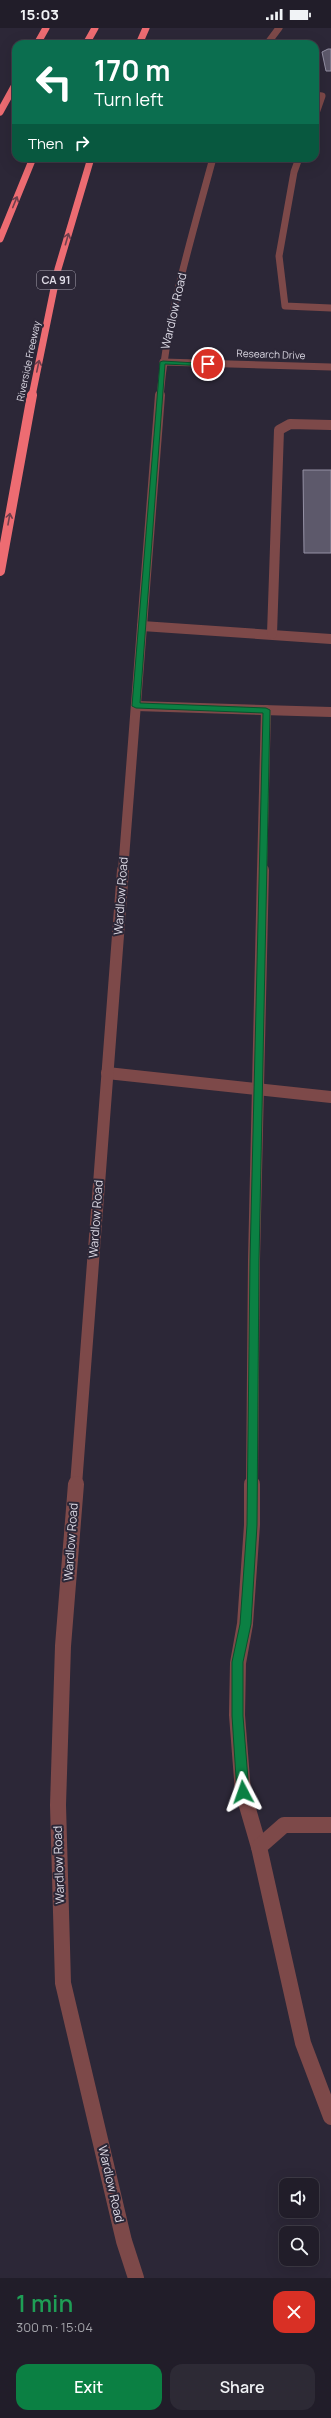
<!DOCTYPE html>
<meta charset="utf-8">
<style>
:root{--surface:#211d29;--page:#2d2a35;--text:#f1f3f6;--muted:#a2a2a8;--line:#3e3b46;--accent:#0b8043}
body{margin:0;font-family:Manrope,sans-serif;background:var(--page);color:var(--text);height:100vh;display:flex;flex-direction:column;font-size:15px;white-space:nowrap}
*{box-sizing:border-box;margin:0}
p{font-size:13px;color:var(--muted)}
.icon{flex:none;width:22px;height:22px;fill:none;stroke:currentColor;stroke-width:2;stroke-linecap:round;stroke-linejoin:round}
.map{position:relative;height:2250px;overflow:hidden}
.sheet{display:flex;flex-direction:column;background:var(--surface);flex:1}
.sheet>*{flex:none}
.hud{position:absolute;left:12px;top:12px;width:307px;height:122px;border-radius:12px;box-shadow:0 4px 16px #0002,0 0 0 1px var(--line);background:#0b6e4f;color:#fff;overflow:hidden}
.fabs{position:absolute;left:279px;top:2150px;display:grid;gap:8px}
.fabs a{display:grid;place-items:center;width:40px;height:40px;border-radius:8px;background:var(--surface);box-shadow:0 4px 16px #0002,0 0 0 1px var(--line);font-size:20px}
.pin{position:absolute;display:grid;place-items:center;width:34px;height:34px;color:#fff;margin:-17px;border:2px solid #fff;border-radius:50%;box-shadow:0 1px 4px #0007}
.me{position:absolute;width:44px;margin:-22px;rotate:356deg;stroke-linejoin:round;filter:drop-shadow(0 0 3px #0008)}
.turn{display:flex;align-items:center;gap:14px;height:84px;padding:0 16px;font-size:18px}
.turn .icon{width:52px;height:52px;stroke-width:2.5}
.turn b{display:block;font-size:28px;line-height:34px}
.then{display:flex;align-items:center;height:38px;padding:0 16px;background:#0003;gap:8px;font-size:15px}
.round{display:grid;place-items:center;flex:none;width:42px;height:42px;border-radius:12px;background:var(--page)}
.head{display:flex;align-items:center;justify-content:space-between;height:68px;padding:0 16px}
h1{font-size:24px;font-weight:600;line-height:30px;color:#1e9e55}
.action{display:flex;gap:8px;margin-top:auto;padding:8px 16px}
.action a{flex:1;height:46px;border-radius:12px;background:var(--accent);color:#fff;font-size:16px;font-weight:600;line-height:46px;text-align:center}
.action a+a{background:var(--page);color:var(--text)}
.status{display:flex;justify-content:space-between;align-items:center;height:28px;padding:0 20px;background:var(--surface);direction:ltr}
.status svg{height:11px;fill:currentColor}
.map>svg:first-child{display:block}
.building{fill:#5d596b;stroke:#9591a5}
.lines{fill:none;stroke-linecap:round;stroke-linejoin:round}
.lane-far3{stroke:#7d4949;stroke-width:7}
.lane-far2{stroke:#7d4949;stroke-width:10}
.lane-far1{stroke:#7d4949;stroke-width:12}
.lane{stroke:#7d4949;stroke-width:16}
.street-far3{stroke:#7d4949;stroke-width:7}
.street-far2{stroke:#7d4949;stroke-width:10}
.street-far1{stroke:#7d4949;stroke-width:12}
.street{stroke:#7d4949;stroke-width:16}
.highway-far1{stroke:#ed6c72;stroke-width:7}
.highway{stroke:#ed6c72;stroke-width:10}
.oneway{stroke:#703f4c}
.route{fill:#0b8043;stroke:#07532c}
.labels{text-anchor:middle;stroke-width:4;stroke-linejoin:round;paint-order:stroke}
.far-street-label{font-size:10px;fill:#dddae5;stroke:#2c2737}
.shield{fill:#2c2737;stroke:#a8a4b1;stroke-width:1}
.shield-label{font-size:11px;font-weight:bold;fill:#dddae5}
.street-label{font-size:12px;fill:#dddae5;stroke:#2c2737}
</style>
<div class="status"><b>15:03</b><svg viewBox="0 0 49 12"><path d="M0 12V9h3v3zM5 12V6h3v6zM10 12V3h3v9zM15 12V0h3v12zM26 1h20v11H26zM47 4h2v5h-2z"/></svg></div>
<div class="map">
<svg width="331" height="2250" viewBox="0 0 331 2250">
<rect width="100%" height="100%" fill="#2c2737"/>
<g class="building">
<path d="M 328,21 L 331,21 L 331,43 L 326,43 L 322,24 Z"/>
<path d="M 303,442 L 331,442 L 331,525 L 304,525 Z"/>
</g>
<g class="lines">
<g class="lane-far3">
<path d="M 315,67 L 322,68 L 315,88"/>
<path d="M 299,130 L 294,144 L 279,228 L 285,278 L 331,280"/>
</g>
<g class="lane-far2">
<path d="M 142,598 L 331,611"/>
<path d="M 272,606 L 279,402 L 290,396 L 331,397"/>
<path d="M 136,678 L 331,684"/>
<path d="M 262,843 L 266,682"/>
</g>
<g class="lane-far1">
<path d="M 107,1045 L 331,1069"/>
<path d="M 252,1457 L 254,1232 L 263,842"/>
</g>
<g class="lane">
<path d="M 252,1456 L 252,1497 L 245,1596 L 238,1635 L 237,1687 L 243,1764 L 259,1819"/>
<path d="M 331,1797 L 284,1797 L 259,1819 L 303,2015 L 331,2089"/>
</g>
<g class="street-far3">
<path d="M 267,16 L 279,0"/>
<path d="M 163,334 L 331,339"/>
<path d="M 160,368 C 167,288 192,208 213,130"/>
</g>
<path class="street-far2" d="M 123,843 L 160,367"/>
<path class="street-far1" d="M 76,1457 L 123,842"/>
<path class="street" d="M 76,1456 L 63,1618 L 58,1777 L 63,1955 L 124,2213 L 136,2250"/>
<g class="highway-far1">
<path d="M 37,16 L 46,0"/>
<path d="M 86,16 L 95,0"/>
<path d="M 139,16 L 146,0"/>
<path d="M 0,84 L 16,55"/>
<path d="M 0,211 L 33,130"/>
<path d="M 32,368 L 58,241 L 91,130"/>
</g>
<path class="highway" d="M 0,543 L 32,367"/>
</g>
<defs><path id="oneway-shaft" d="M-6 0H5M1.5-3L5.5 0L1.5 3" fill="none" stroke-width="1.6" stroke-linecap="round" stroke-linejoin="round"/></defs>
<g class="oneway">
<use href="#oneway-shaft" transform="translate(15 174) rotate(-68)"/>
<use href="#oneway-shaft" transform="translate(67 211) rotate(-74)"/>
<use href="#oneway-shaft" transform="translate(38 338) rotate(-78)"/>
<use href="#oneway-shaft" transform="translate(9 491) rotate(-80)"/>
</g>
<path class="route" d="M 163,333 L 212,336 L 208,338 L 165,336 L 140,675 L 266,680 L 270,682 L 259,1232 L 257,1497 L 251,1596 L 243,1634 L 243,1688 L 249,1764 L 243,1769 L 237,1764 L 232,1688 L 232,1634 L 240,1596 L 247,1497 L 250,1232 L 263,685 L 136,680 L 132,678 L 160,334 Z"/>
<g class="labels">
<g class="far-street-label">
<text transform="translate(271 326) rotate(2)" y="4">Research Drive</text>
<text transform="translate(28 333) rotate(-78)" y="4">Riverside Freeway</text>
</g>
<rect class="shield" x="37" y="243" width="38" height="18" rx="3"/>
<g class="shield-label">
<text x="56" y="256">CA 91</text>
</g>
<g class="street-label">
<text transform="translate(174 283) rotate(-77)" y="4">Wardlow Road</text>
<text transform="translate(121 868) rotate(-86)" y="4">Wardlow Road</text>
<text transform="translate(96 1191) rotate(-86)" y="4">Wardlow Road</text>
<text transform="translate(71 1514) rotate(-86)" y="4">Wardlow Road</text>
<text transform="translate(59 1837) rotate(-92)" y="4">Wardlow Road</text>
<text transform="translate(111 2156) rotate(77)" y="4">Wardlow Road</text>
</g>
</g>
</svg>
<div class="fabs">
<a><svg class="icon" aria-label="sound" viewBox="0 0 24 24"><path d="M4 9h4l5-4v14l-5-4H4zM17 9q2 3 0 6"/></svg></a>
<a><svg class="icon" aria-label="search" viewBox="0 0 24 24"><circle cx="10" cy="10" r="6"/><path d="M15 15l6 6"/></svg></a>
</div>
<div class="pin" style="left:208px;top:336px;background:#d93025"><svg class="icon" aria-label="arrive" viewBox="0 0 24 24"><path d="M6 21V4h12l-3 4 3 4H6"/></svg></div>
<svg class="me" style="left:243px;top:1764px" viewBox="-20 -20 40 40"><path d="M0-17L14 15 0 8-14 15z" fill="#0b8043" stroke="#fff" stroke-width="4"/></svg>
<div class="hud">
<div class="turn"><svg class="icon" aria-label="left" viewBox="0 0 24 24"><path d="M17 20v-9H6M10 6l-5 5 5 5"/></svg><div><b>170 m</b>Turn left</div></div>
<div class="then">Then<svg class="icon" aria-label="right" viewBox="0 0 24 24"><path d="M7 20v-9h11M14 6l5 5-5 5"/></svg></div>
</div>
</div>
<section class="sheet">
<div class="head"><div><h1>1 min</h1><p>300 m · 15:04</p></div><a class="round" style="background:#d93025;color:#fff"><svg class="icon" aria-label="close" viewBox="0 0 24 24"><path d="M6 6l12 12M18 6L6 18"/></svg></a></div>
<div class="action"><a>Exit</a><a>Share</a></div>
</section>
